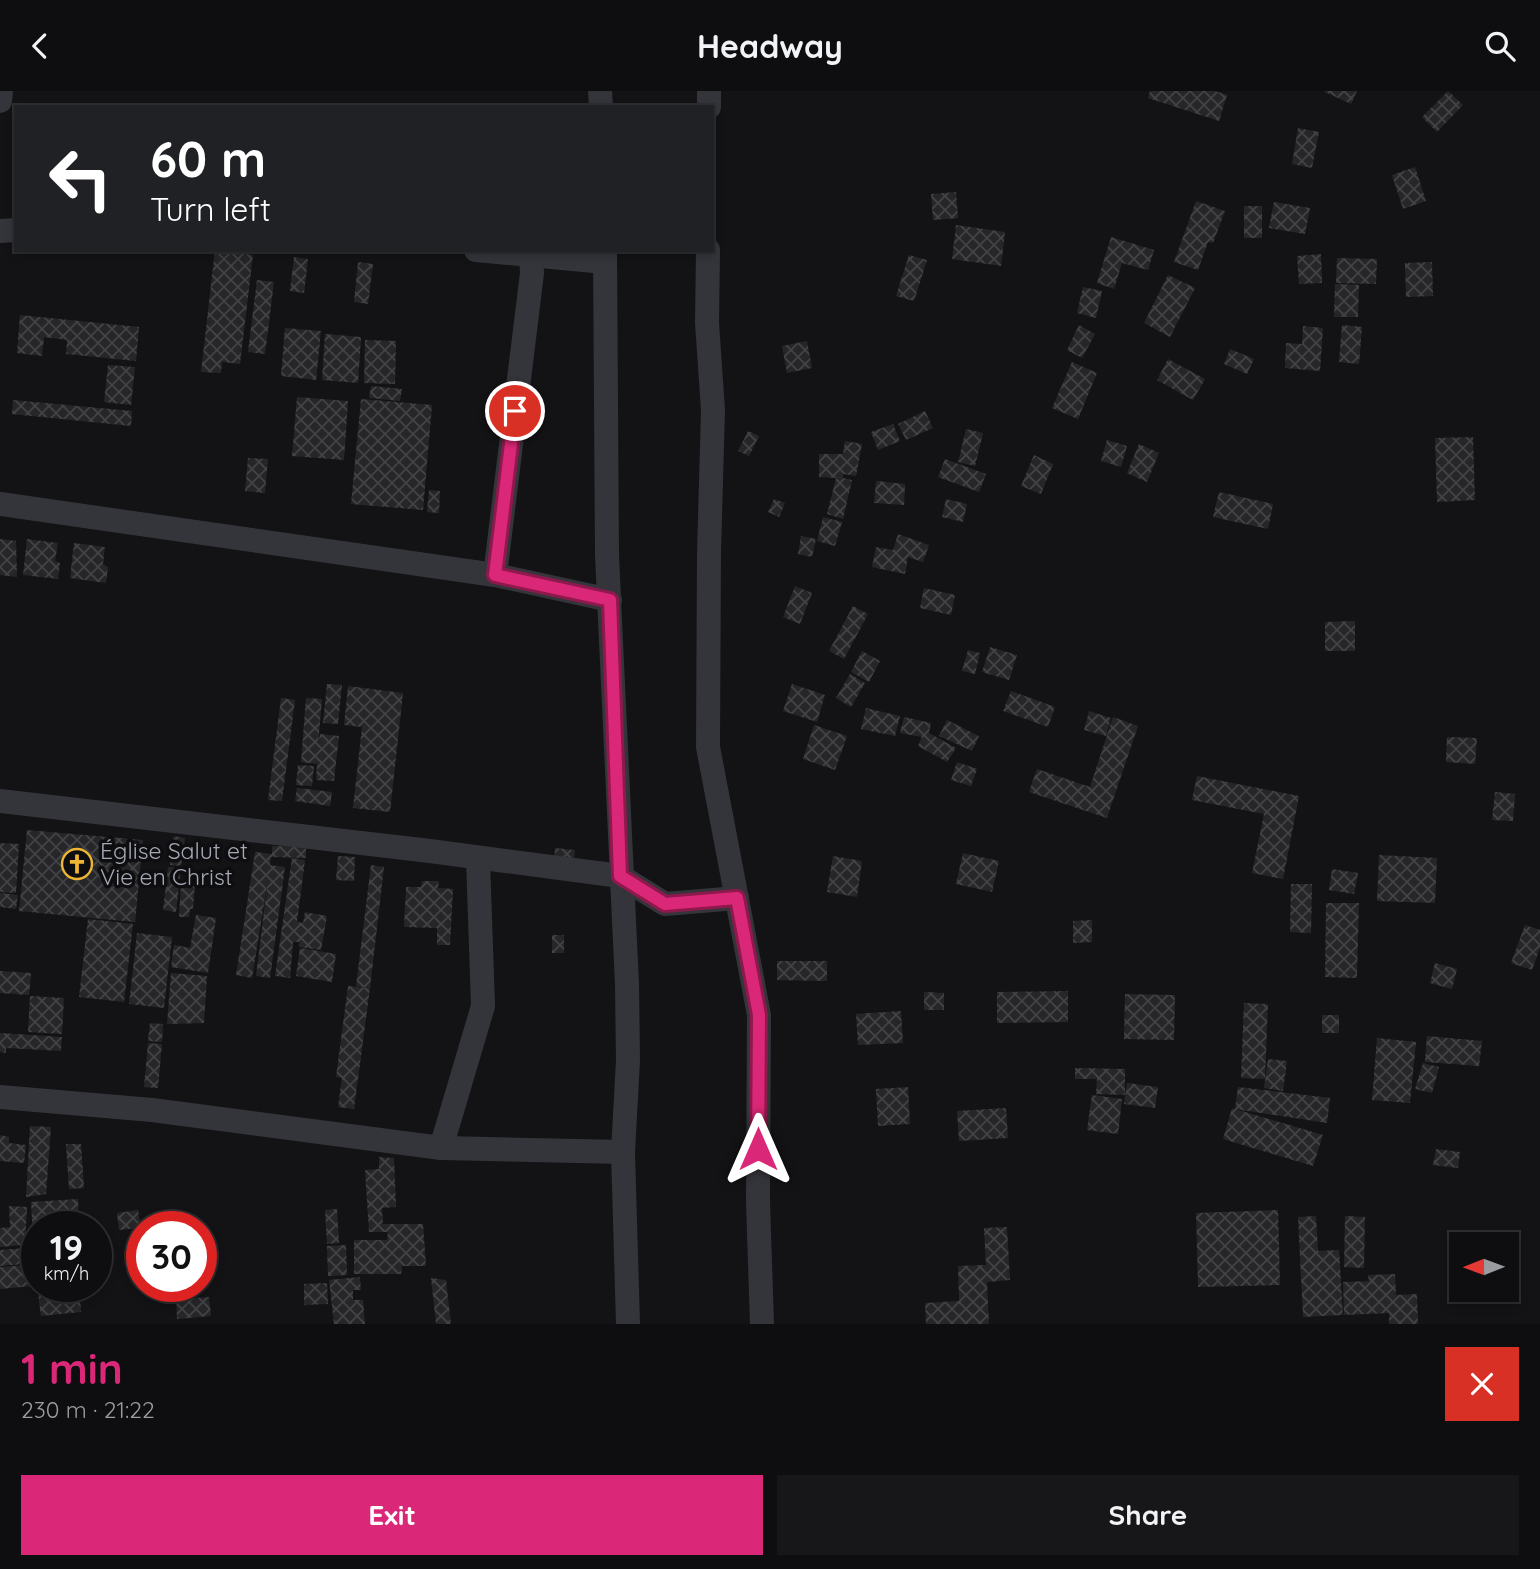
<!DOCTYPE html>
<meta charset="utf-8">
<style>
:root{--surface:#0e0e10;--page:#171719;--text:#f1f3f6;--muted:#9b9c9f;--line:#2e2e30;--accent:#db2777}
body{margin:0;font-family:Quicksand,sans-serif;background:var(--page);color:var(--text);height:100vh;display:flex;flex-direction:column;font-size:26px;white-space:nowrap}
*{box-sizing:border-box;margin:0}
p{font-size:23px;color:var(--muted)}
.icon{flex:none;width:38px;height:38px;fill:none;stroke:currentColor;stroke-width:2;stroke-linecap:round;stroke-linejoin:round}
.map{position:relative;height:1233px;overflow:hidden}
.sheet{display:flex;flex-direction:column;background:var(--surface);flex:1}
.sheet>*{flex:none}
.banner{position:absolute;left:14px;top:14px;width:700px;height:147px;border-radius:0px;box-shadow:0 4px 10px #0003,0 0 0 2px var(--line);background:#202124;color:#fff;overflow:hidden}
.needle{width:46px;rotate:269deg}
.tools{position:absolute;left:1449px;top:1141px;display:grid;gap:14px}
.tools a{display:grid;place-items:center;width:70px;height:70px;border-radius:0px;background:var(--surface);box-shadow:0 4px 10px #0003,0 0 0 2px var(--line);font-size:35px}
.speed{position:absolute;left:21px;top:1120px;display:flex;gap:14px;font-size:35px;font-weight:700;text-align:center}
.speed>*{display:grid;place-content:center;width:91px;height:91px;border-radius:50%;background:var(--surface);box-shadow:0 4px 10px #0003,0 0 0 2px var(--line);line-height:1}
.speed small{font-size:18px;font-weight:400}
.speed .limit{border:10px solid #d22;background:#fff;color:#111}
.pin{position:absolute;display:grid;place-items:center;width:60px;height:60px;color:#fff;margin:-30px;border:4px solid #fff;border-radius:50%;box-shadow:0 2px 7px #0007}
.me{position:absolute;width:77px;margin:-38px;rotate:0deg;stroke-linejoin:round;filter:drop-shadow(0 0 5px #0008)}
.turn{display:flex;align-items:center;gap:24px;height:147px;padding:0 21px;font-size:32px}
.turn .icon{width:91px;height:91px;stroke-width:2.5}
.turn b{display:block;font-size:49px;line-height:60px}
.round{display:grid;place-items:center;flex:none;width:74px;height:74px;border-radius:0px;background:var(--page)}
.headline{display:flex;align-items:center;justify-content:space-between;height:119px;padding:0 21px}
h1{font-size:42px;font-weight:700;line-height:52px;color:var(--accent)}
.cta{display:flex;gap:14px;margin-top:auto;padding:14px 21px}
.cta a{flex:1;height:80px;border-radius:0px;background:var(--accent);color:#fff;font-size:28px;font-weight:700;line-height:80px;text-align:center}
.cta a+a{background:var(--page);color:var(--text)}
header{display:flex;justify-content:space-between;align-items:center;height:91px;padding:0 21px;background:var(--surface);font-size:32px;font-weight:700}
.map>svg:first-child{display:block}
.building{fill:url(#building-cross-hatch)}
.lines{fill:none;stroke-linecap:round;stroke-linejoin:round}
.minor{stroke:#34353a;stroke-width:24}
.route-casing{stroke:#8e194d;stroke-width:18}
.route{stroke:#db2777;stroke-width:12}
.labels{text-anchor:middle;stroke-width:7;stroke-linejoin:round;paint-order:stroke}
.poi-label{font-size:23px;fill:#a5a9b5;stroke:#0e0e10;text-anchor:start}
</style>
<header><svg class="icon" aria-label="back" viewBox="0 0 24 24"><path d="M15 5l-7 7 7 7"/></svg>Headway<svg class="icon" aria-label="search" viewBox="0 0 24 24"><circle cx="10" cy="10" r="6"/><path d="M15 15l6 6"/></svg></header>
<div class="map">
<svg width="1540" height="1233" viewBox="0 0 1540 1233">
<defs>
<pattern id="building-cross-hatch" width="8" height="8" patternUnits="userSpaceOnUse" patternTransform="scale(1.75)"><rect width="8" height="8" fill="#262629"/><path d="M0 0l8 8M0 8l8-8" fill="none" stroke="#424346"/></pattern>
</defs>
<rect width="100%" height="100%" fill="#131315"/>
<g class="building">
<path d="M 1150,0 L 1215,0 L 1227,4 L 1219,30 L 1148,7 Z"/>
<path d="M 1323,0 L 1357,0 L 1351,13 Z"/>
<path d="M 1448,0 L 1463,14 L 1437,41 L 1422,26 Z"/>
<path d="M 1298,37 L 1319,41 L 1312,77 L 1292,73 Z"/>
<path d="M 1415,76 L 1426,110 L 1403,118 L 1392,84 Z"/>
<path d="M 956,101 L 958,127 L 933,129 L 931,103 Z"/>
<path d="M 1196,110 L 1225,120 L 1213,152 L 1208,151 L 1198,179 L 1174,171 Z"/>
<path d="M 1274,111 L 1310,117 L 1305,143 L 1269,137 Z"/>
<rect x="1244" y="115" width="18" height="32"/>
<path d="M 956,134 L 1005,141 L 1001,175 L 952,168 Z"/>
<path d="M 1111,146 L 1154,159 L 1148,179 L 1122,172 L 1114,198 L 1097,192 Z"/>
<path d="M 215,159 L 253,164 L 240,273 L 222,271 L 221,282 L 201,281 Z"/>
<path d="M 1321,163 L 1322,192 L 1299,193 L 1297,165 Z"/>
<path d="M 909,164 L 927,169 L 914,210 L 896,205 Z"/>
<path d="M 294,166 L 308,168 L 304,202 L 290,200 Z"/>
<path d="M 1337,167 L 1377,168 L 1376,193 L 1336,192 Z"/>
<path d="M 358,171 L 373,173 L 368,213 L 354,211 Z"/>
<path d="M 1432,171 L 1433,205 L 1406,206 L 1405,172 Z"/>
<path d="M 1168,184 L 1195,197 L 1170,246 L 1144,232 Z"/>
<path d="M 257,189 L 274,191 L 265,263 L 248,261 Z"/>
<path d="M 1335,193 L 1359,194 L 1358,226 L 1334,226 Z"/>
<path d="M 1083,196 L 1102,200 L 1096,227 L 1077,222 Z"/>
<path d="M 20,224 L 139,236 L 136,270 L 66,263 L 67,249 L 44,246 L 42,265 L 17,262 Z"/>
<path d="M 1079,234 L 1095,243 L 1082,267 L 1067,259 Z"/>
<path d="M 1342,234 L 1362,236 L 1359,273 L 1339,271 Z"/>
<path d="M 1303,235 L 1323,237 L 1320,280 L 1285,277 L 1286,252 L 1302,253 Z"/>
<path d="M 285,237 L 321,240 L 316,289 L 281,285 Z"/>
<path d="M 325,243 L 361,246 L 358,292 L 322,289 Z"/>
<path d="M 365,249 L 396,250 L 395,293 L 364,292 Z"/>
<path d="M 807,250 L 812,277 L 787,282 L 782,255 Z"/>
<path d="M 1230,258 L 1254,268 L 1247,283 L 1224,273 Z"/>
<path d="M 1168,268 L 1205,288 L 1193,309 L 1157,289 Z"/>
<path d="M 1072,271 L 1097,282 L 1078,328 L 1052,317 Z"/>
<path d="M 108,274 L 135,276 L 131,314 L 104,311 Z"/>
<path d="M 371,295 L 402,298 L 400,310 L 369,307 Z"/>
<path d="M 297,306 L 348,310 L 344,369 L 292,365 Z"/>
<path d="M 361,308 L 432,314 L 423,419 L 351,413 Z"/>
<path d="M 13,309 L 132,320 L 131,335 L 12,323 Z"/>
<path d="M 925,320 L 933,337 L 906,349 L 898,333 Z"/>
<path d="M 893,333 L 900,350 L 878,359 L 871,341 Z"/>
<path d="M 966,338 L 983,342 L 975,375 L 958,371 Z"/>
<path d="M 748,340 L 759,345 L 749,365 L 738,360 Z"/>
<path d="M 1473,346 L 1475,409 L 1437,411 L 1435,347 Z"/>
<path d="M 1107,349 L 1127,355 L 1121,376 L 1101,370 Z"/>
<path d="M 845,350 L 862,353 L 856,385 L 843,383 L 843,387 L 852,389 L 843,428 L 827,423 L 836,387 L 819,386 L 819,363 L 843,363 Z"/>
<path d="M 1139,353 L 1159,362 L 1147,391 L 1127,382 Z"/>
<path d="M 1034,364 L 1053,373 L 1041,403 L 1021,395 Z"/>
<path d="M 248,367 L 268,368 L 265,402 L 245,400 Z"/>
<path d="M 945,368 L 986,383 L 979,401 L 938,386 Z"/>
<path d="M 876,390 L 905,393 L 904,414 L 874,412 Z"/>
<path d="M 429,399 L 440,400 L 439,422 L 427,421 Z"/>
<path d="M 1219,401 L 1273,413 L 1268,438 L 1213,426 Z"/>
<path d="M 774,408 L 785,412 L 779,426 L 768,421 Z"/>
<path d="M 946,408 L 967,413 L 963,431 L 942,426 Z"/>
<path d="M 823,426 L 842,431 L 835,455 L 817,450 Z"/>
<path d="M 898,443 L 929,454 L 923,471 L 908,466 L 905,483 L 872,476 L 876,456 L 893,459 Z"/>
<path d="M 801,445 L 816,448 L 812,466 L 798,463 Z"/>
<path d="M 0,448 L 16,450 L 17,486 L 0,484 Z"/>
<path d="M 27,448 L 58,452 L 55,470 L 60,472 L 58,488 L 23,484 Z"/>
<path d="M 74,452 L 105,456 L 103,473 L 108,476 L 106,492 L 70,487 Z"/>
<path d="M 795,495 L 812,502 L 800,533 L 783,526 Z"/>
<path d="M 924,497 L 955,504 L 951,524 L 920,517 Z"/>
<path d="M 853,515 L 868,523 L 844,568 L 829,560 Z"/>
<path d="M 1355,530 L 1355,560 L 1325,560 L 1325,531 Z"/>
<path d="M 990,556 L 1017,564 L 1009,589 L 982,581 Z"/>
<path d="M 968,559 L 980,562 L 975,583 L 962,580 Z"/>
<path d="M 862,560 L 880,570 L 869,591 L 851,581 Z"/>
<path d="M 850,583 L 865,592 L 851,616 L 836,607 Z"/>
<path d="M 327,593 L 342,594 L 338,633 L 323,632 Z"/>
<path d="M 792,593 L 825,604 L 817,631 L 783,620 Z"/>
<path d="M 348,595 L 403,602 L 390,721 L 353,717 L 362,636 L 344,634 Z"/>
<path d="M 1011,600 L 1055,616 L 1048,636 L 1003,620 Z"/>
<path d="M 281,607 L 295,609 L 282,710 L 268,709 Z"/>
<path d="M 306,607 L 322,608 L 318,655 L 320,643 L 339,645 L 334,690 L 316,689 L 317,673 L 301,671 Z"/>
<path d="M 866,617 L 900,625 L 895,645 L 861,638 Z"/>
<path d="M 1089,620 L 1111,627 L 1106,645 L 1084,639 Z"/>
<path d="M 904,626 L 931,632 L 929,642 L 956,657 L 947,671 L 918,655 L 922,646 L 900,642 Z"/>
<path d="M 1113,626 L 1138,635 L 1107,727 L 1029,701 L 1037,678 L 1090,696 Z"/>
<path d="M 947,629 L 979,645 L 972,660 L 939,645 Z"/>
<path d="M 814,634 L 847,645 L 835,679 L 803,668 Z"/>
<path d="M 1447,646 L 1477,647 L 1475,673 L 1446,671 Z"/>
<path d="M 957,671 L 977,678 L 971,695 L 951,689 Z"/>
<path d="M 298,674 L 314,675 L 312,695 L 296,694 Z"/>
<path d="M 1197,685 L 1299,705 L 1283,788 L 1252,782 L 1264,723 L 1192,709 Z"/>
<path d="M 297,697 L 332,701 L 330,715 L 295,710 Z"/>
<path d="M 1495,701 L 1515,703 L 1513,730 L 1492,729 Z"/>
<path d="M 27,739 L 143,749 L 135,831 L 19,820 Z"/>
<path d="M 174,745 L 185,747 L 181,775 L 170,774 Z"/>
<path d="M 0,752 L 19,753 L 16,802 L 0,801 Z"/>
<path d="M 272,755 L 306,756 L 306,767 L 271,766 L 270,774 L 285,776 L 270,887 L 256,885 L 268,788 L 252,887 L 236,884 L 255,761 L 272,763 Z"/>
<path d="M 555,757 L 575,759 L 573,776 L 554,774 Z"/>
<path d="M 963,762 L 999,770 L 992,801 L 956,793 Z"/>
<path d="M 1379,764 L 1437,767 L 1435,812 L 1377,810 Z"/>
<path d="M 338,765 L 355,766 L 354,790 L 336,789 Z"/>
<path d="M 833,765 L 862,770 L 857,806 L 827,801 Z"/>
<path d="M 292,767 L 305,769 L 297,831 L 303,832 L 305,821 L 327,825 L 321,859 L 299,856 L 299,851 L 293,851 L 290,887 L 275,885 Z"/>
<path d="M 371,774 L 384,776 L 370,897 L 356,895 Z"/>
<path d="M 168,776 L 181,777 L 176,821 L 163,819 Z"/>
<path d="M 1332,778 L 1358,782 L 1354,803 L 1329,799 Z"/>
<path d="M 422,790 L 439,790 L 438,797 L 453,798 L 450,854 L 437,854 L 437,837 L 404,836 L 406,796 L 421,796 Z"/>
<path d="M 181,792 L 195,793 L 193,818 L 190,818 L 189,826 L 179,826 Z"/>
<path d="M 1291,793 L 1312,793 L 1311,842 L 1290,841 Z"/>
<path d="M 0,802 L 18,804 L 16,818 L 0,816 Z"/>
<path d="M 1326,812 L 1359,812 L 1357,887 L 1325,886 Z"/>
<path d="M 196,824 L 216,827 L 208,882 L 171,876 L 174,854 L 190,857 Z"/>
<path d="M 88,828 L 133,833 L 124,911 L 79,906 Z"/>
<path d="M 1092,829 L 1092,851 L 1073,852 L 1073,830 Z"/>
<path d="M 1525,834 L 1540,839 L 1540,857 L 1532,879 L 1511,872 Z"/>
<path d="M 137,842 L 172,846 L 164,917 L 129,913 Z"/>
<rect x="552" y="844" width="12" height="18"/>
<path d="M 300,857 L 336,863 L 332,891 L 296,885 Z"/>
<path d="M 777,870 L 827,870 L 827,890 L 777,889 Z"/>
<path d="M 1435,872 L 1457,878 L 1452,898 L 1430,892 Z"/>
<path d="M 0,880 L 31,882 L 29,904 L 0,902 Z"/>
<path d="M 171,882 L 207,885 L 204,932 L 167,933 Z"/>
<path d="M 348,895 L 370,897 L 354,1018 L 338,1016 L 342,987 L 336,986 Z"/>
<path d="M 1068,900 L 1068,931 L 997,932 L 997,901 Z"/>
<path d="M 924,901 L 944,902 L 944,919 L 924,919 Z"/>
<path d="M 1125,903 L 1175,904 L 1174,949 L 1124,948 Z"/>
<path d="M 30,905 L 64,907 L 62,943 L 28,941 Z"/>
<path d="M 1244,912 L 1268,913 L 1265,988 L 1241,987 Z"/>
<path d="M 901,920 L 903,952 L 858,954 L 856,923 Z"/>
<rect x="1322" y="924" width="17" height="18"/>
<path d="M 150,932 L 163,933 L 162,951 L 148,950 Z"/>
<path d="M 0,942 L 62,946 L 61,960 L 6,957 L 6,962 L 0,961 Z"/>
<path d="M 1427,945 L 1482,950 L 1479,975 L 1425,971 Z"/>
<path d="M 1377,947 L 1416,951 L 1410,1012 L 1372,1009 Z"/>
<path d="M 148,952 L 162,953 L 158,997 L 144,996 Z"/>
<path d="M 1268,968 L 1287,970 L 1283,1000 L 1264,997 Z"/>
<path d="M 1423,972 L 1439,976 L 1432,1002 L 1415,998 Z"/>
<path d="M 1075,977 L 1125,978 L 1125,1004 L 1096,1003 L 1097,988 L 1075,988 Z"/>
<path d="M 1127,992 L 1158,996 L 1155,1017 L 1124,1013 Z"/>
<path d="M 908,996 L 910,1033 L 878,1035 L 876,998 Z"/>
<path d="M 1238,996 L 1330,1007 L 1327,1032 L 1235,1018 L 1323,1044 L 1313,1075 L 1223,1048 L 1232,1017 L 1235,1018 Z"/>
<path d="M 1092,1004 L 1122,1008 L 1118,1043 L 1087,1039 Z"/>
<path d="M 1006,1017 L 1008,1047 L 959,1050 L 957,1020 Z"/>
<path d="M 30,1035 L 51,1036 L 46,1103 L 26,1106 Z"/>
<path d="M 0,1044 L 9,1046 L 9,1052 L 26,1054 L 24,1072 L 0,1070 Z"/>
<path d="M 66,1053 L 81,1053 L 84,1097 L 69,1098 Z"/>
<path d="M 1436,1058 L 1460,1061 L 1458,1077 L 1433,1074 Z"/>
<path d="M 379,1066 L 394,1067 L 396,1116 L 382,1117 L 383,1133 L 423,1133 L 426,1175 L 402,1175 L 401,1183 L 354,1183 L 354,1149 L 387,1149 L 388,1141 L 369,1141 L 365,1079 L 379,1078 Z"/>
<path d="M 78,1108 L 79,1136 L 37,1136 L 37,1149 L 33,1149 L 31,1111 Z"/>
<path d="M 9,1115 L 27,1116 L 25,1154 L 0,1156 L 0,1137 L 10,1136 Z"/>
<path d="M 337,1118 L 339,1152 L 327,1153 L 325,1119 Z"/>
<path d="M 138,1119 L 141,1137 L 119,1139 L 117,1122 Z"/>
<path d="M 1278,1119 L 1280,1194 L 1198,1196 L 1196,1122 Z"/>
<path d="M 1316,1125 L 1318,1160 L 1339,1159 L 1343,1224 L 1303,1226 L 1298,1126 Z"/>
<path d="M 1345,1125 L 1365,1126 L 1364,1177 L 1344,1176 Z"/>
<path d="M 1007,1136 L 1010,1189 L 987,1191 L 989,1233 L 926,1233 L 925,1212 L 959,1210 L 958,1175 L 986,1174 L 984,1137 Z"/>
<path d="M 346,1154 L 347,1184 L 328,1185 L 327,1155 Z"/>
<path d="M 37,1156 L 37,1172 L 0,1175 L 0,1159 Z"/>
<path d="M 31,1174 L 32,1195 L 0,1198 L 0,1176 Z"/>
<path d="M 1395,1183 L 1396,1204 L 1417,1203 L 1418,1233 L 1389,1233 L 1389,1222 L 1344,1224 L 1343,1191 L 1369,1190 L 1368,1184 Z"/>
<path d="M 360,1186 L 361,1199 L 353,1199 L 353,1209 L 363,1209 L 365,1233 L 334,1233 L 329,1189 Z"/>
<path d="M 431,1187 L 446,1189 L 451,1233 L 436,1233 Z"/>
<path d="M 327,1192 L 328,1213 L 304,1214 L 304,1193 Z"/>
<path d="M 37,1195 L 73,1195 L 74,1205 L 80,1204 L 81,1221 L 41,1225 Z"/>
<path d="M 209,1206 L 211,1225 L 177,1228 L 176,1208 Z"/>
</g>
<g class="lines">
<g class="minor">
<path d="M 600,0 L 601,16"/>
<path d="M 709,0 L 709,16"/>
<path d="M 0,10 L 1,0"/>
<path d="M 0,140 L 16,139"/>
<path d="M 476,159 L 605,171"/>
<path d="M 605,159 L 607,464 L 627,894 L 628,969 L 623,1061 L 628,1233"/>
<path d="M 708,159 L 707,232 L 713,319 L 709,462 L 708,656 L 759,924 L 758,1111 L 762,1233"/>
<path d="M 0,413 L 495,484 L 610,509"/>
<path d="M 495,484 L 532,182 L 531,163"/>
<path d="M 0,710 L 430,760 L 620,785 L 665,813 L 737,807"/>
<path d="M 0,1006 L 152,1019 L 441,1057 L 623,1061"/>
<path d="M 441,1057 L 483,915 L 478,768"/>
</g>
</g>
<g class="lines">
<g class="route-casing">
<path id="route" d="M 515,320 L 495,484 L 610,509 L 620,785 L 665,813 L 737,807 L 759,924 L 758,1058"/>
</g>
<use href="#route" class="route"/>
</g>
<defs>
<g id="church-ring" transform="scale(1.575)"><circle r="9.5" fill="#0e0e10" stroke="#eeb632" stroke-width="1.5"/><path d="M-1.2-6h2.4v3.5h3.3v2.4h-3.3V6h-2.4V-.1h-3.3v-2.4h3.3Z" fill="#eeb632"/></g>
</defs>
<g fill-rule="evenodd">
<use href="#church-ring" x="77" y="773"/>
</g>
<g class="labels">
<g class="poi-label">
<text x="100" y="768">Église Salut et<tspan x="100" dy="26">Vie en Christ</tspan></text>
</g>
</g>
</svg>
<div class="tools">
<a><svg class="needle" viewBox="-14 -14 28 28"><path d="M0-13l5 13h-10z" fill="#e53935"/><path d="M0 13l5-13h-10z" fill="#9b9c9f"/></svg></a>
</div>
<div class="speed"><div>19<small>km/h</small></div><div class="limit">30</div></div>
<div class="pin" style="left:515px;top:320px;background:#d93025"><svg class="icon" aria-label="arrive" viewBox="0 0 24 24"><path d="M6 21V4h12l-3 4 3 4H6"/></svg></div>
<svg class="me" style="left:758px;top:1058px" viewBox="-20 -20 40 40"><path d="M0-17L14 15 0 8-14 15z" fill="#db2777" stroke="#fff" stroke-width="4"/></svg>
<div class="banner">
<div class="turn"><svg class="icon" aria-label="left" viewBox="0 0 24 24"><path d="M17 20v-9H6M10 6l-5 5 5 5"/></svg><div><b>60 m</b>Turn left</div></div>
</div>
</div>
<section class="sheet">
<div class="headline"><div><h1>1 min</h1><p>230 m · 21:22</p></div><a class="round" style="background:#d93025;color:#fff"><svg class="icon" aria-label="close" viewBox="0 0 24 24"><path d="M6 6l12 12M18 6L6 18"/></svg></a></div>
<div class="cta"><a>Exit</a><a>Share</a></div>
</section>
